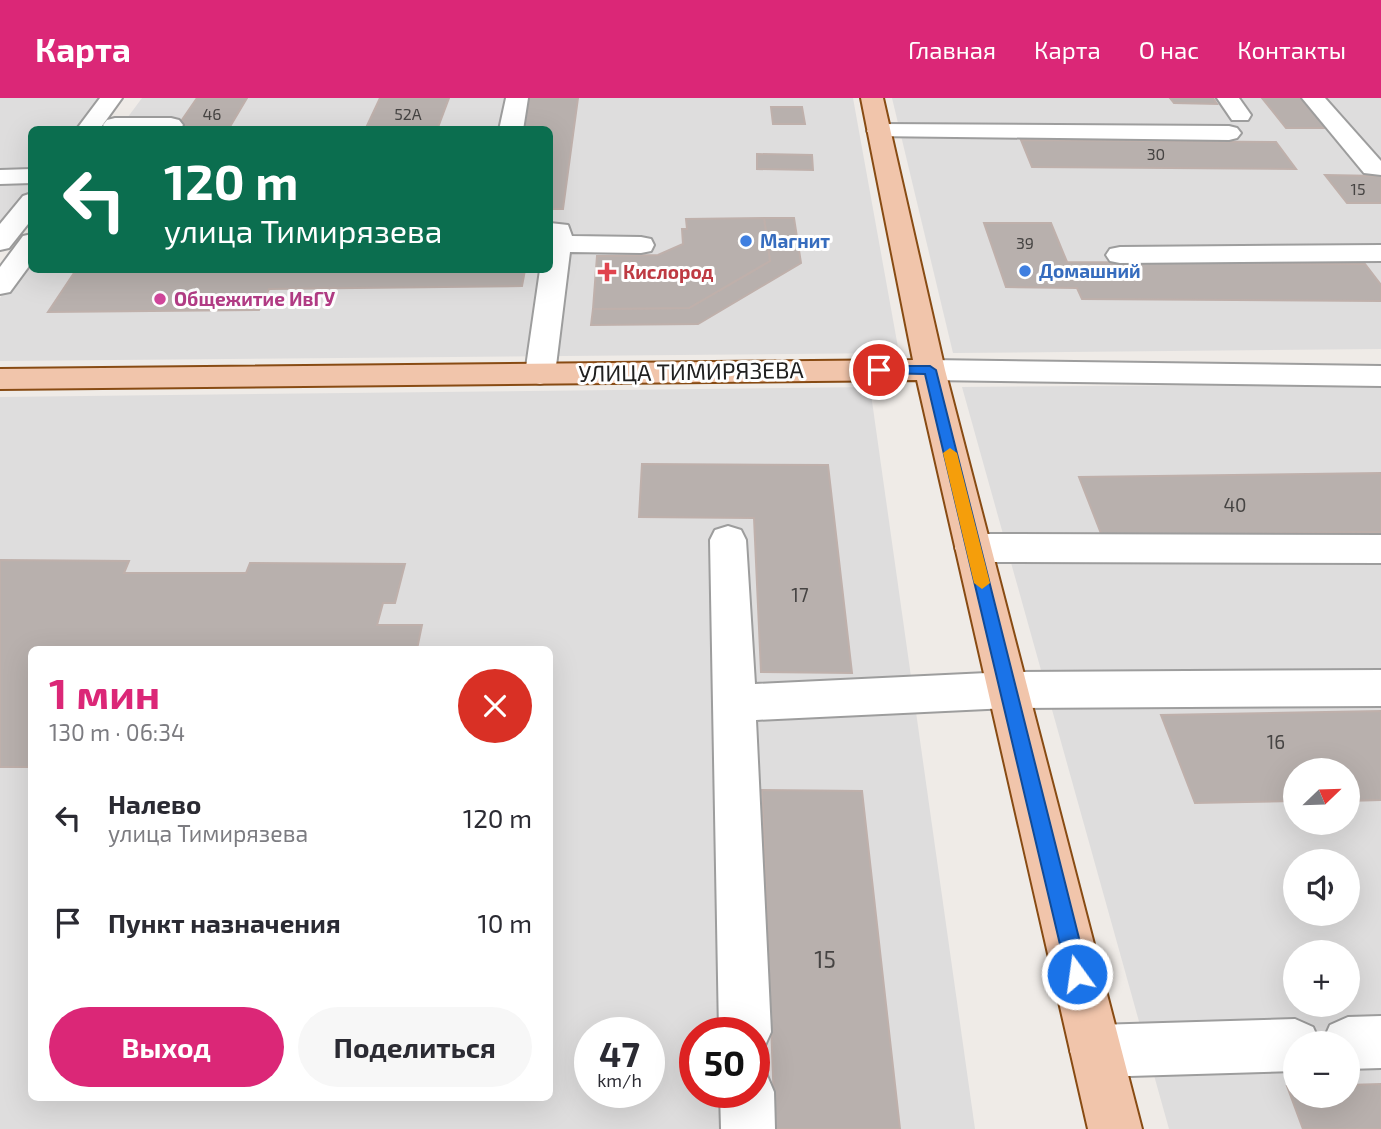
<!DOCTYPE html>
<html lang="ru">
<meta charset="utf-8">
<style>
:root{--surface:#fff;--page:#f7f7f7;--text:#2b2b33;--muted:#7c7c81;--accent:#db2777}
body{margin:0;font-family:"Exo 2",sans-serif;background:var(--page);color:var(--text);height:100vh;display:flex;flex-direction:column;font-size:26px;white-space:nowrap}
*{box-sizing:border-box;margin:0}
p{font-size:23px;color:var(--muted)}
.icon{flex:none;width:38px;height:38px;fill:none;stroke:currentColor;stroke-width:2;stroke-linecap:round;stroke-linejoin:round}
.map{position:relative;flex:1;overflow:hidden}
.panel{position:absolute;left:28px;top:548px;width:525px;height:455px;display:flex;flex-direction:column;background:var(--surface);border-radius:10px;box-shadow:0 7px 28px #0002}
.panel>*{flex:none}
.banner{position:absolute;left:28px;top:28px;width:525px;height:147px;border-radius:10px;box-shadow:0 7px 28px #0002;background:#0b6e4f;color:#fff;overflow:hidden}
.needle{width:46px;rotate:67deg}
.fabs{position:absolute;left:1283px;top:660px;display:grid;gap:14px}
.fabs a{display:grid;place-items:center;width:77px;height:77px;border-radius:50%;background:var(--surface);box-shadow:0 7px 28px #0002;font-size:35px}
.speed{position:absolute;left:574px;top:919px;display:flex;gap:14px;font-size:35px;font-weight:700;text-align:center}
.speed>*{display:grid;place-content:center;width:91px;height:91px;border-radius:50%;background:var(--surface);box-shadow:0 7px 28px #0002;line-height:1}
.speed small{font-size:18px;font-weight:400}
.speed .limit{border:10px solid #d22;background:#fff;color:#111}
.pin{position:absolute;display:grid;place-items:center;width:60px;height:60px;color:#fff;margin:-30px;border:4px solid #fff;border-radius:50%;box-shadow:0 2px 7px #0007}
.me{position:absolute;width:77px;margin:-38px;rotate:346deg;stroke-linejoin:round;filter:drop-shadow(0 0 5px #0008)}
.turn{display:flex;align-items:center;gap:24px;height:147px;padding:0 21px;font-size:32px}
.turn .icon{width:91px;height:91px;stroke-width:2.5}
.turn b{display:block;font-size:49px;line-height:60px}
.round{display:grid;place-items:center;flex:none;width:74px;height:74px;border-radius:37px;background:var(--page)}
.overview{display:flex;align-items:center;justify-content:space-between;height:119px;padding:0 21px}
h1{font-size:42px;font-weight:700;line-height:52px;color:var(--accent)}
.primary-button{display:flex;gap:14px;margin-top:auto;padding:14px 21px}
.primary-button a{flex:1;height:80px;border-radius:42px;background:var(--accent);color:#fff;font-size:28px;font-weight:700;line-height:80px;text-align:center}
.primary-button a+a{background:var(--page);color:var(--text)}
ul{padding:0;list-style:none}
li{display:flex;align-items:center;gap:21px;height:105px;padding:0 21px}
li div{flex:1}
li b{display:block;font-size:26px}
li em{font-style:normal}
header{display:flex;align-items:center;gap:42px;box-sizing:border-box;height:98px;padding:0 35px;background:var(--accent);color:#fff}
header strong{font-size:33px}
nav{display:flex;gap:38px;margin-inline-start:auto;font-size:24px}
.map>svg:first-child{display:block}
.residential{fill:#dedddd;fill-rule:evenodd}
.building{fill:#b8b0ad;stroke:#bfb0ab;stroke-width:2}
.lines{fill:none;stroke-linecap:round;stroke-linejoin:round}
.minor-casing{stroke:#9d9d9d;stroke-width:4}
.major-casing{stroke:#884b13;stroke-width:4}
.minor{fill:#fff;fill-rule:evenodd}
.major{fill:#f1c5ab;fill-rule:evenodd}
.route{fill:#1a73e8;stroke:#114b97;stroke-width:2}
.slow{fill:#f59e0b}
.shop-dot{fill:#3f7fe0;stroke:#fff;stroke-width:2.5}
.health-dot{fill:#e0444e;stroke:#fff;stroke-width:2.5}
.hotel-dot{fill:#d1479c;stroke:#fff;stroke-width:2.5}
.labels{text-anchor:middle;stroke-width:6;stroke-linejoin:round;paint-order:stroke}
.far-number-label{font-size:16px;fill:#464443}
.far-shop-label{font-size:19px;font-weight:bold;fill:#366cbe;stroke:#fff;text-anchor:start}
.far-health-label{font-size:19px;font-weight:bold;fill:#be3a42;stroke:#fff;text-anchor:start}
.far-hotel-label{font-size:19px;font-weight:bold;fill:#b23c85;stroke:#fff;text-anchor:start}
.number-label{font-size:19px;fill:#464443}
.street-label{font-size:23px;fill:#202020;stroke:#fff}
.near-number-label{font-size:23px;fill:#464443}
</style>
<header>
<strong>Карта</strong>
<nav><a>Главная</a><a>Карта</a><a>О нас</a><a>Контакты</a></nav>
</header>
<div class="map">
<svg width="1381" height="1031" viewBox="0 0 1381 1031">
<rect width="100%" height="100%" fill="#efebe7"/>
<g class="residential">
<path d="M 0,0 L 100,0 L 76,31 L 32,32 L 31,91 L 0,133 Z"/>
<path d="M 142,0 L 853,0 L 899,255 L 0,263 L 0,200 L 31,156 L 32,172 L 550,172 L 550,32 L 119,31 Z"/>
<path d="M 892,0 L 1381,0 L 1381,251 L 953,255 Z"/>
<path d="M 1381,286 L 1381,1031 L 1169,1031 L 962,289 ZM 1295,672 L 1348,672 L 1348,724 L 1295,724 ZM 1295,763 L 1348,763 L 1348,816 L 1295,816 ZM 1295,854 L 1348,854 L 1348,906 L 1295,906 ZM 1295,945 L 1348,945 L 1348,998 L 1295,998 Z"/>
<path d="M 870,289 L 975,1031 L 0,1031 L 0,299 ZM 32,551 L 550,551 L 550,999 L 32,999 ZM 590,934 L 649,934 L 649,994 L 590,994 ZM 695,934 L 754,934 L 754,994 L 695,994 Z"/>
</g>
<g class="building">
<path d="M 197,0 L 247,0 L 228,32 L 175,32 Z"/>
<path d="M 380,0 L 449,0 L 437,32 L 365,32 Z"/>
<path d="M 528,0 L 578,0 L 563,111 L 550,111 L 550,32 L 521,32 Z"/>
<path d="M 1170,0 L 1213,0 L 1217,6 L 1174,5 Z"/>
<path d="M 1262,0 L 1307,0 L 1333,30 L 1286,30 Z"/>
<path d="M 771,9 L 802,9 L 805,26 L 773,26 Z"/>
<path d="M 1021,42 L 1276,44 L 1296,71 L 1032,69 Z"/>
<path d="M 757,56 L 812,57 L 813,72 L 757,71 Z"/>
<path d="M 1325,77 L 1381,78 L 1381,105 L 1347,105 Z"/>
<path d="M 764,120 L 794,120 L 801,165 L 698,226 L 591,227 L 593,211 L 689,210 L 770,163 Z"/>
<path d="M 764,120 L 770,163 L 689,210 L 593,211 L 597,158 L 658,157 L 683,146 L 682,131 L 687,131 L 686,121 Z"/>
<path d="M 984,125 L 1051,125 L 1067,164 L 1365,166 L 1381,187 L 1381,203 L 1082,201 L 1077,190 L 1006,189 Z"/>
<path d="M 76,172 L 525,172 L 522,188 L 269,191 L 259,212 L 48,214 Z"/>
<path d="M 642,366 L 828,367 L 852,575 L 761,574 L 754,420 L 639,419 Z"/>
<path d="M 1381,375 L 1381,434 L 1102,438 L 1079,379 Z"/>
<path d="M 0,462 L 129,463 L 124,475 L 246,475 L 250,465 L 405,466 L 395,505 L 383,505 L 377,527 L 422,527 L 417,551 L 32,551 L 32,665 L 30,669 L 0,669 Z"/>
<path d="M 1381,613 L 1381,702 L 1348,703 L 1348,672 L 1295,672 L 1295,703 L 1195,705 L 1161,617 Z"/>
<path d="M 762,692 L 862,693 L 900,1031 L 775,1031 Z"/>
<path d="M 1381,986 L 1381,1031 L 1303,1031 L 1287,988 L 1295,988 L 1295,998 L 1348,998 L 1348,987 Z"/>
</g>
<g class="lines">
<g class="minor-casing">
<g id="minor">
<path d="M 100,0 L 122,0 L 99,32 L 76,32 Z"/>
<path d="M 506,0 L 528,0 L 523,32 L 499,32 Z"/>
<path d="M 1217,0 L 1239,0 L 1251,17 L 1248,22 L 1232,22 Z"/>
<path d="M 1302,0 L 1325,0 L 1381,63 L 1381,77 L 1364,75 Z"/>
<path d="M 115,20 L 171,20 L 179,22 L 183,27 L 179,32 L 107,32 L 103,27 L 107,22 Z"/>
<path d="M 879,26 L 1229,28 L 1237,30 L 1241,35 L 1237,40 L 1229,42 L 871,38 L 867,33 L 871,28 Z"/>
<path d="M 32,71 L 32,85 L 0,86 L 0,72 Z"/>
<path d="M 32,95 L 32,121 L 9,150 L 0,152 L 0,126 L 23,98 Z"/>
<path d="M 550,125 L 568,127 L 572,138 L 641,139 L 651,141 L 654,147 L 651,153 L 641,155 L 570,154 L 555,276 L 551,283 L 540,286 L 529,283 L 525,276 L 540,172 L 550,172 Z"/>
<path d="M 32,136 L 32,164 L 10,194 L 0,196 L 0,169 L 23,138 Z"/>
<path d="M 1381,147 L 1381,163 L 1120,165 L 1110,163 L 1106,157 L 1110,151 L 1120,149 Z"/>
<path d="M 930,262 L 1381,268 L 1381,288 L 930,282 L 919,279 L 915,272 L 919,265 Z"/>
<path d="M 728,428 L 741,432 L 746,442 L 755,586 L 1008,574 L 1381,572 L 1381,608 L 1008,610 L 756,622 L 771,934 L 763,952 L 754,956 L 754,934 L 719,934 L 710,442 L 715,432 Z"/>
<path d="M 973,436 L 1381,437 L 1381,465 L 973,464 L 960,460 L 955,450 L 960,440 Z"/>
<path d="M 1381,918 L 1381,970 L 1348,971 L 1348,945 L 1322,945 L 1330,927 L 1348,919 Z"/>
<path d="M 1295,921 L 1313,929 L 1320,945 L 1295,945 L 1295,973 L 1096,979 L 1078,971 L 1070,953 L 1078,935 L 1096,927 Z"/>
<path d="M 754,970 L 766,975 L 774,994 L 775,1031 L 721,1031 L 720,994 L 754,994 Z"/>
</g>
</g>
<g class="major-casing">
<path id="major" d="M 861,0 L 883,0 L 945,272 L 1142,1031 L 1088,1031 L 917,282 L 0,291 L 0,271 L 913,262 Z"/>
</g>
<use href="#minor" class="minor"/>
<use href="#major" class="major"/>
</g>
<path class="route" d="M 879,268 L 930,268 L 936,272 L 1088,876 L 1085,883 L 1077,886 L 1070,883 L 1067,876 L 925,276 L 875,275 L 873,272 Z"/>
<path class="slow" d="M 950,350 L 957,355 L 990,485 L 982,491 L 974,485 L 943,355 Z"/>
<g class="shop-dot">
<circle cx="746" cy="143" r="7"/>
<circle cx="1025" cy="173" r="7"/>
</g>
<path class="health-dot" d="M603.5 163.5h7v7h7v7h-7v7h-7v-7h-7v-7h7z"/>
<circle class="hotel-dot" cx="160" cy="201" r="7"/>
<g class="labels">
<g class="far-number-label">
<text x="212" y="22">46</text>
<text x="408" y="22">52А</text>
<text x="1156" y="62">30</text>
<text x="1358" y="97">15</text>
<text x="1025" y="151">39</text>
</g>
<g class="far-shop-label">
<text x="760" y="150">Магнит</text>
<text x="1039" y="180">Домашний</text>
</g>
<g class="far-health-label">
<text x="623" y="181">Кислород</text>
</g>
<g class="far-hotel-label">
<text x="174" y="208">Общежитие ИвГУ</text>
</g>
<g class="number-label">
<text x="1235" y="414">40</text>
<text x="800" y="504">17</text>
<text x="1276" y="651">16</text>
</g>
<g class="street-label">
<text transform="translate(691 274) rotate(-1)" y="8">УЛИЦА ТИМИРЯЗЕВА</text>
</g>
<g class="near-number-label">
<text x="825" y="870">15</text>
</g>
</g>
</svg>
<div class="fabs">
<a><svg class="needle" viewBox="-14 -14 28 28"><path d="M0-13l5 13h-10z" fill="#e53935"/><path d="M0 13l5-13h-10z" fill="#7c7c81"/></svg></a>
<a><svg class="icon" aria-label="sound" viewBox="0 0 24 24"><path d="M4 9h4l5-4v14l-5-4H4zM17 9q2 3 0 6"/></svg></a>
<a>+</a>
<a>−</a>
</div>
<div class="speed"><div>47<small>km/h</small></div><div class="limit">50</div></div>
<div class="pin" style="left:879px;top:272px;background:#d93025"><svg class="icon" aria-label="arrive" viewBox="0 0 24 24"><path d="M6 21V4h12l-3 4 3 4H6"/></svg></div>
<svg class="me" style="left:1077px;top:876px" viewBox="-20 -20 40 40"><circle r="17" fill="#1a73e8" stroke="#fff" stroke-width="3"/><path d="M0-11L8 9 0 5-8 9z" fill="#fff"/></svg>
<div class="banner">
<div class="turn"><svg class="icon" aria-label="left" viewBox="0 0 24 24"><path d="M17 20v-9H6M10 6l-5 5 5 5"/></svg><div><b>120 m</b>улица Тимирязева</div></div>
</div>
<section class="panel">
<div class="overview"><div><h1>1 мин</h1><p>130 m · 06:34</p></div><a class="round" style="background:#d93025;color:#fff"><svg class="icon" aria-label="close" viewBox="0 0 24 24"><path d="M6 6l12 12M18 6L6 18"/></svg></a></div>
<ul>
<li><svg class="icon" aria-label="left" viewBox="0 0 24 24"><path d="M17 20v-9H6M10 6l-5 5 5 5"/></svg><div><b>Налево</b><p>улица Тимирязева</p></div><em>120 m</em></li>
<li><svg class="icon" aria-label="arrive" viewBox="0 0 24 24"><path d="M6 21V4h12l-3 4 3 4H6"/></svg><div><b>Пункт назначения</b></div><em>10 m</em></li>
</ul>
<div class="primary-button"><a>Выход</a><a>Поделиться</a></div>
</section>
</div>
